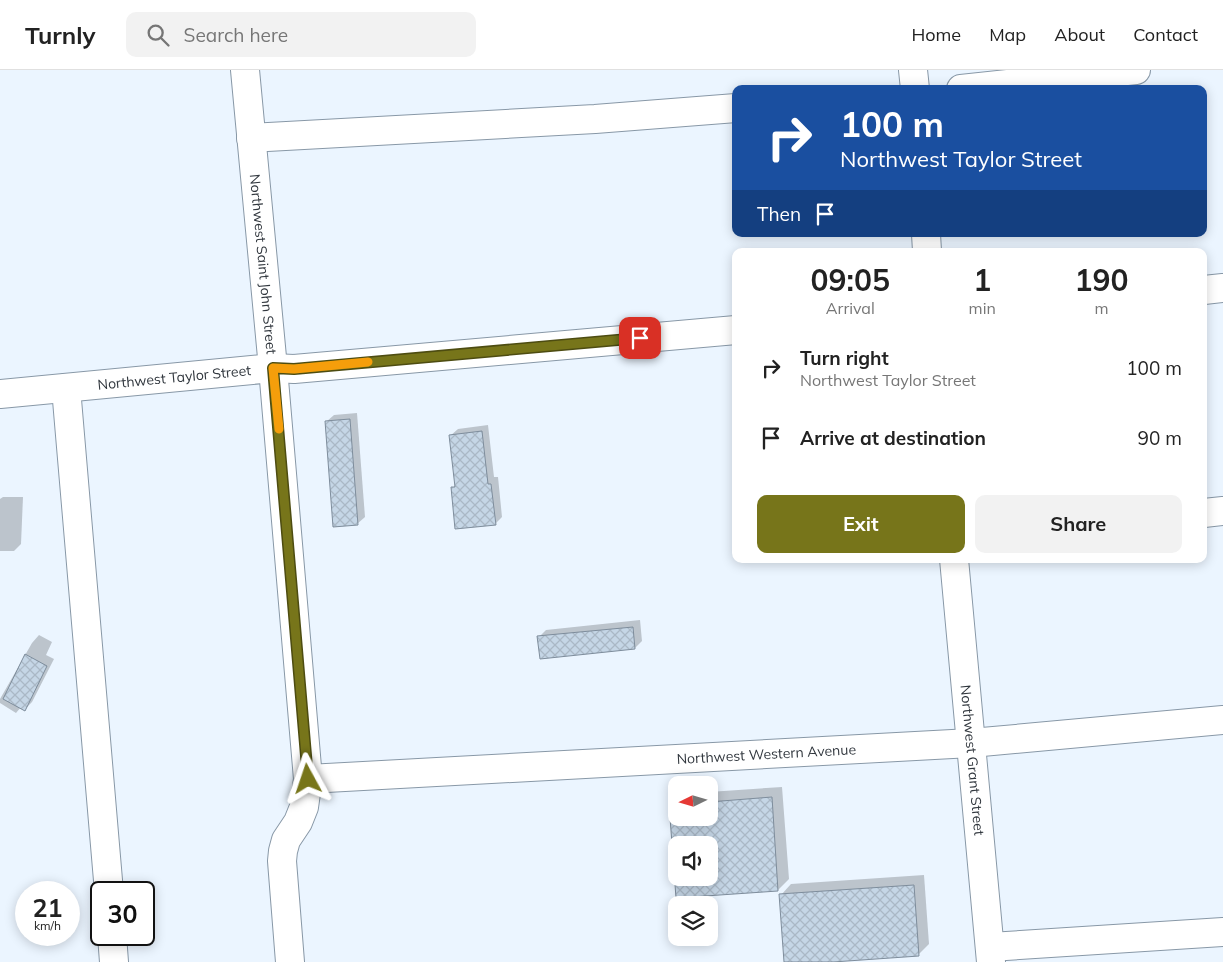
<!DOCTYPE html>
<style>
:root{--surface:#fff;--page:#f2f2f2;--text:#222;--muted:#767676;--line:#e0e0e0;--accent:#77751a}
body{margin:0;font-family:Mulish,sans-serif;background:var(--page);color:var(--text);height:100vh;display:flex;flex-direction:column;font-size:19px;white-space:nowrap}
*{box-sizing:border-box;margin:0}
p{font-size:16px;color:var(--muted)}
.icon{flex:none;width:28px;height:28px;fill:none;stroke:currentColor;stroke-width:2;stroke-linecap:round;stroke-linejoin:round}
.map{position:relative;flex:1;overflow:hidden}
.side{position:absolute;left:732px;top:178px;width:475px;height:315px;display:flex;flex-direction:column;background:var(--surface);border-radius:10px;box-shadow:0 2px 12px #0003}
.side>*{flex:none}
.hud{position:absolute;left:732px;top:15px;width:475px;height:152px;border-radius:10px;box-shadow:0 2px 12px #0003;background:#1a4fa0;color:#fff;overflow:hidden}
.needle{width:32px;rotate:265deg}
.buttons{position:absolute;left:668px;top:706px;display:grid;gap:10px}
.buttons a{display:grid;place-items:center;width:50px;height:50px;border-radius:10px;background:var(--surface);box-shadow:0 2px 12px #0003;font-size:25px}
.speed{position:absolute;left:15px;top:811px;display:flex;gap:10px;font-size:25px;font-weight:700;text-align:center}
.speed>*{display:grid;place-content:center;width:65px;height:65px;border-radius:50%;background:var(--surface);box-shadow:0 2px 12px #0003;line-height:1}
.speed small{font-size:12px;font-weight:400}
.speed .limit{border:2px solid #111;border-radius:8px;background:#fff;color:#111}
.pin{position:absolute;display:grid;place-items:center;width:42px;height:42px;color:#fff;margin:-21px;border-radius:10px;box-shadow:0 2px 8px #0006}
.me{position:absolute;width:55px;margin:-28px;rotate:355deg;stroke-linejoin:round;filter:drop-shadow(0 0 4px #0008)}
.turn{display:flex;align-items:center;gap:18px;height:105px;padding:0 25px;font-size:22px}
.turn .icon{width:65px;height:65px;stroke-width:2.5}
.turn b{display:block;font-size:35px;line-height:42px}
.then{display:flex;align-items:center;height:48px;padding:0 25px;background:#0003;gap:10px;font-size:19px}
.eta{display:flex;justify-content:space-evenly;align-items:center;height:85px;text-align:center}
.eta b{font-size:30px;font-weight:700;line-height:35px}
.primary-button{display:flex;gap:10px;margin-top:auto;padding:10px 25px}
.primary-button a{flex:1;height:58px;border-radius:10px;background:var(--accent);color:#fff;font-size:20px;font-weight:700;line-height:58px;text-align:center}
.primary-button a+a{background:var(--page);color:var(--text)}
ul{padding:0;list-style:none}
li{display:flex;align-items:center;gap:15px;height:70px;padding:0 25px}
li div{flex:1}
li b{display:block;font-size:19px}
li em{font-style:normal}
header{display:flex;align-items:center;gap:30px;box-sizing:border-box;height:70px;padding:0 25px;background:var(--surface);border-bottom:1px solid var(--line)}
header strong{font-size:24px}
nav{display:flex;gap:28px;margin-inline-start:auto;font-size:18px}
.search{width:350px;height:45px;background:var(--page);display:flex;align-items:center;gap:12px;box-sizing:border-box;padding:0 18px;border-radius:10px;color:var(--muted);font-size:19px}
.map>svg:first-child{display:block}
.shadow{fill:#0003;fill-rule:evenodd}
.building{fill:url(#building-cross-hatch);stroke:#7e8d9c;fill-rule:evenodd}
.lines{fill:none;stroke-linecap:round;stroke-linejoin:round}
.minor-casing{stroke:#8898a7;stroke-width:30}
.minor{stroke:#fff;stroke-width:28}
.route-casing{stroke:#4d4c11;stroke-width:12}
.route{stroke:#77751a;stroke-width:9}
.slow{stroke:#f59e0b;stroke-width:9}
.labels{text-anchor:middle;stroke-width:5;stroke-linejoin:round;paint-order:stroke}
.street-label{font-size:14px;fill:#31373e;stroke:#fff}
</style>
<header>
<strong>Turnly</strong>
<div class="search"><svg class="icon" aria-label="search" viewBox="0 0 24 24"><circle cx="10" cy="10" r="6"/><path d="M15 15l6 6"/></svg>Search here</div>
<nav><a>Home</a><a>Map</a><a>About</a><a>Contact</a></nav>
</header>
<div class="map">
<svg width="1223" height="892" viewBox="0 0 1223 892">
<defs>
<pattern id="building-cross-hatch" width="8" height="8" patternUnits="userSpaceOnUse" patternTransform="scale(1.25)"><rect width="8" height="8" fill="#c5d6e6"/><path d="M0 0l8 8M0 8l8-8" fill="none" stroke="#aab8c6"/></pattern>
</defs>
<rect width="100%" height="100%" fill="#ebf5ff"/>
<g class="shadow">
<path d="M 357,343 L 365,447 L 357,454 L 326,352 L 334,345 Z"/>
<path d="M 488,355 L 494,407 L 498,407 L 502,447 L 495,454 L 453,418 L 456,414 L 450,366 L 458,359 Z"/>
<path d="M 3,427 L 23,427 L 21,474 L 14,481 L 0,481 L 0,429 Z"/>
<path d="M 640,550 L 642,571 L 635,578 L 539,567 L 546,560 Z"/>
<path d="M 39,565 L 52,572 L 46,585 L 54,589 L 32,632 L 25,639 L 21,637 L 16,643 L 0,633 L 0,629 L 32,573 Z"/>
<path d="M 782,717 L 789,809 L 778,820 L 677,827 L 671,735 L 676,729 L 676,748 L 709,748 L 709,722 ZM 676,775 L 709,775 L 709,808 L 676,808 Z"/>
<path d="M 924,805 L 929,874 L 919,884 L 816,892 L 785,892 L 781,825 L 791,814 Z"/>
</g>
<g class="building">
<path d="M 350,349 L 358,455 L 333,457 L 325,351 Z"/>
<path d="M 482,361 L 488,414 L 491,414 L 496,455 L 455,459 L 451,417 L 455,417 L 449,365 Z"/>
<path d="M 633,557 L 635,579 L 540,589 L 537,566 Z"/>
<path d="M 25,584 L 47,596 L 25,641 L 3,629 Z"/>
<path d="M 772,727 L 778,821 L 676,828 L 669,734 L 676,734 L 676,748 L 709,748 L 709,732 ZM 676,775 L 709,775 L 709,808 L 676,808 Z"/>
<path d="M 914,815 L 919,886 L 833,892 L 784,892 L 779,824 Z"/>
</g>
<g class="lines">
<g class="minor-casing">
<g id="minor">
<path id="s1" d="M 245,0 L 273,298 L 308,709 L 304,737 L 298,752 L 286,770 L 283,781 L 282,791 L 290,892"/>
<path d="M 913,0 L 915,19"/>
<path d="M 961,19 L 1136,0"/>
<path d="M 251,68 L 595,49 L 736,38"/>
<path d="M 926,164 L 927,181"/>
<path d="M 1204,220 L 1223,218"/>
<path d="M 66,318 L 109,822"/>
<path id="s2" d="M 0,324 L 273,298 L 294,299 L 736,260"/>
<path d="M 1204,443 L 1223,441"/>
<path id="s3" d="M 954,489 L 991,892"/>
<path id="s4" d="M 308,709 L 971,673 L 1223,650"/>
<path d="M 112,865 L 114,892"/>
<path d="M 990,877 L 1223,862"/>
</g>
</g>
<use href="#minor" class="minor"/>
</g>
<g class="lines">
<g class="route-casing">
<path id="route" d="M 308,709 L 273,298 L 294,299 L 640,268"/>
</g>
<use href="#route" class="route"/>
<path class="slow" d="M 279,359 L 273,298 L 294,299 L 368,292"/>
</g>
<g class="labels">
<g class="street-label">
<text dy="5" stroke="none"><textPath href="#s1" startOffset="195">Northwest Saint John Street</textPath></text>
<text dy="5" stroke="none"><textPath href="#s2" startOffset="175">Northwest Taylor Street</textPath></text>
<text dy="5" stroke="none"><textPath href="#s4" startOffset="459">Northwest Western Avenue</textPath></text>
<text dy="5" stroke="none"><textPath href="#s3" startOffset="202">Northwest Grant Street</textPath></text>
</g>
</g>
</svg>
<div class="buttons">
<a><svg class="needle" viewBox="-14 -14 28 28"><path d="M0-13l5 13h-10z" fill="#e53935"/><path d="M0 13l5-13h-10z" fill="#767676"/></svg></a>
<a><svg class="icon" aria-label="sound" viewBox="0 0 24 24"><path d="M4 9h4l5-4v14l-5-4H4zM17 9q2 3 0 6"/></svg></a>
<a><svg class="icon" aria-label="layers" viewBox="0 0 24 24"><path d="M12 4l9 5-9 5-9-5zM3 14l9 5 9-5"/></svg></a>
</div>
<div class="speed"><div>21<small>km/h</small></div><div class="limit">30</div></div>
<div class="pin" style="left:640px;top:268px;background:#d93025"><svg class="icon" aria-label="arrive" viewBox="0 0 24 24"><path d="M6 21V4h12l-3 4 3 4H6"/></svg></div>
<svg class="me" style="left:308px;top:709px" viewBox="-20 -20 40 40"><path d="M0-17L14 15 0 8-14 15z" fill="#77751a" stroke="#fff" stroke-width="4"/></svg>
<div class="hud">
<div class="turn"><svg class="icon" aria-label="right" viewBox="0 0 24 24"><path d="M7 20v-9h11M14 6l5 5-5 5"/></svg><div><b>100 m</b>Northwest Taylor Street</div></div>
<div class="then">Then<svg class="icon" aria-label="arrive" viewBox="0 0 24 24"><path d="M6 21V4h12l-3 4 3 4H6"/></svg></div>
</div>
<section class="side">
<div class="eta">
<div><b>09:05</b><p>Arrival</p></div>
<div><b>1</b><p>min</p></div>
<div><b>190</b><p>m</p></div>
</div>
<ul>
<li><svg class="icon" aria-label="right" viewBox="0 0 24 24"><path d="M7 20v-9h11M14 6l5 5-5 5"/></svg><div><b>Turn right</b><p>Northwest Taylor Street</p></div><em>100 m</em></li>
<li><svg class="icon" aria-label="arrive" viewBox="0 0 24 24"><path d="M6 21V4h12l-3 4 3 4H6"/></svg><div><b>Arrive at destination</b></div><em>90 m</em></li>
</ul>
<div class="primary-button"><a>Exit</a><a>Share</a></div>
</section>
</div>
